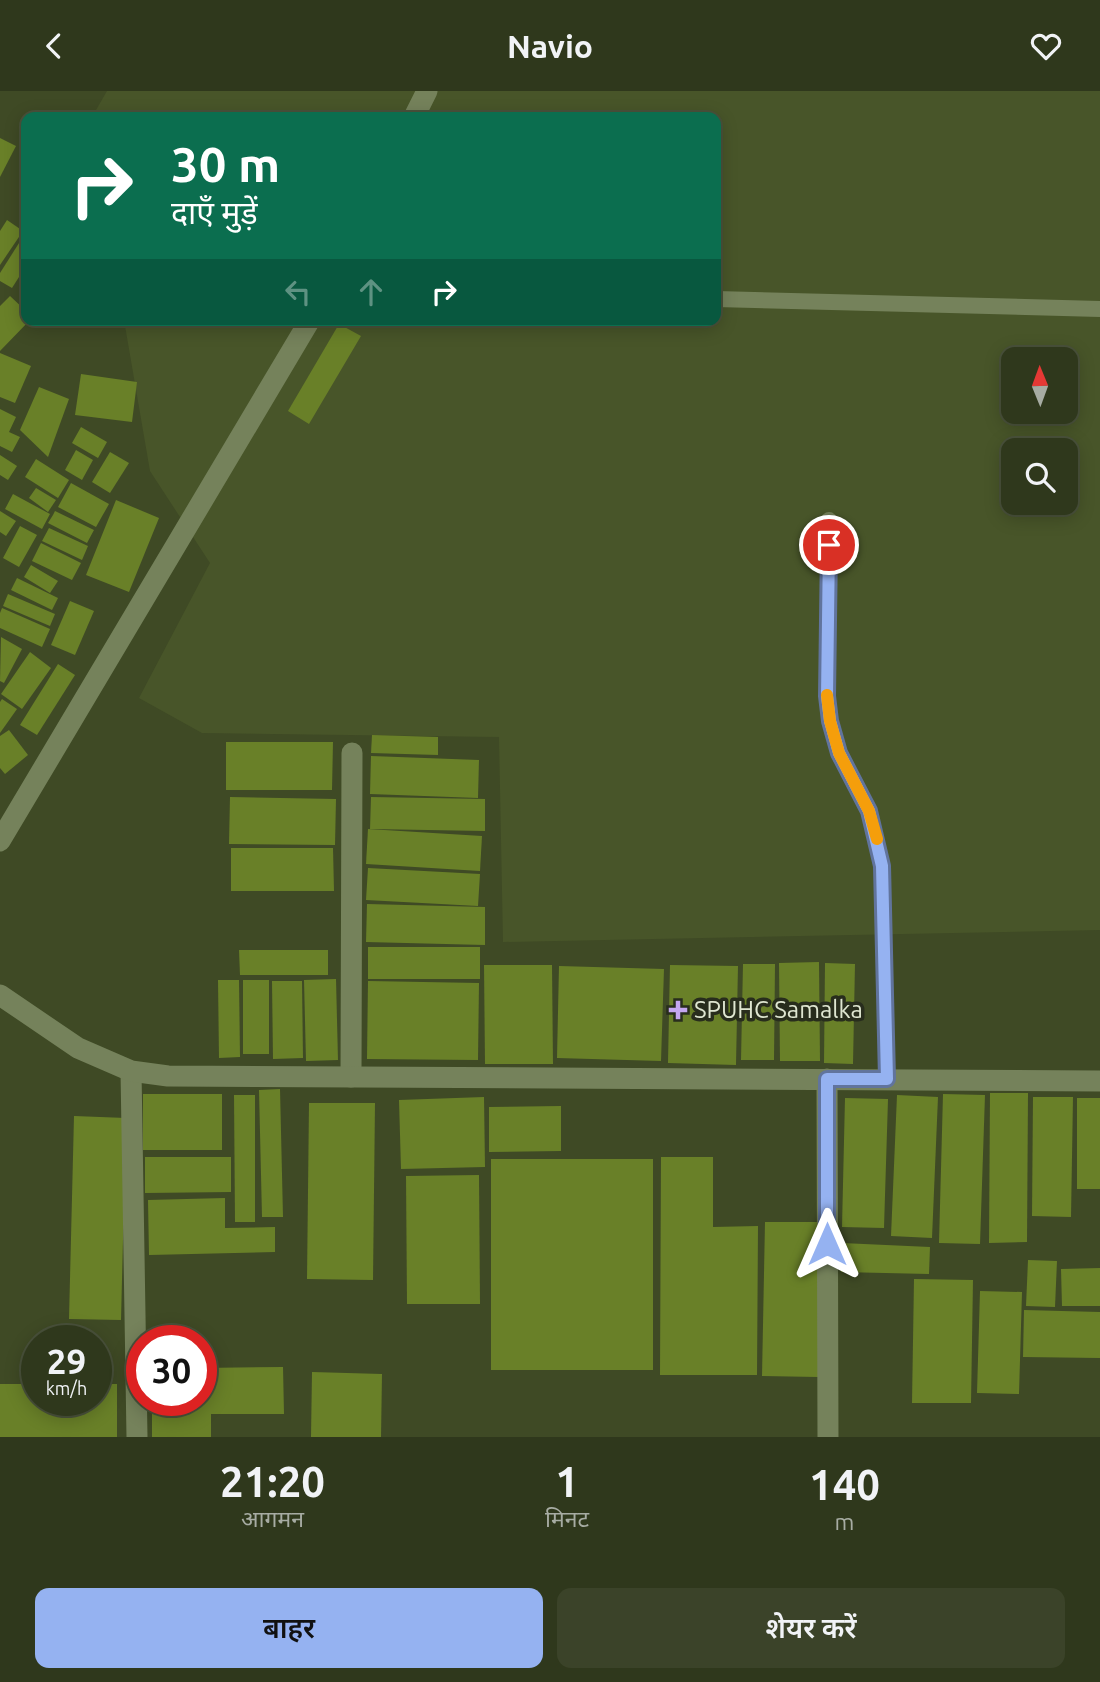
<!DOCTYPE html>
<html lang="hi">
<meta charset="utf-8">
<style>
:root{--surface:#2f381c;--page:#3b4329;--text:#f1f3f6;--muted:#a7aca3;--line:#4a523b;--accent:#95b2f1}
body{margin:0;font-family:Ubuntu,"Noto Sans Devanagari",sans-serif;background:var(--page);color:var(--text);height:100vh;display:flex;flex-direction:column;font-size:26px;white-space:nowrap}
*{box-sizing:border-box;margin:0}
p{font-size:23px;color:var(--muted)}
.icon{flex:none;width:38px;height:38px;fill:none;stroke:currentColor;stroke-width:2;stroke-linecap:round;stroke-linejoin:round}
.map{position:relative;height:1346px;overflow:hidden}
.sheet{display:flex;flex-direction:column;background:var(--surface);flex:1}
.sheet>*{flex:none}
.hud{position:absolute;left:21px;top:21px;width:700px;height:214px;border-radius:14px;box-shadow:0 4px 18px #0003,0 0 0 2px var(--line);background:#0b6e4f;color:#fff;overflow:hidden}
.needle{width:46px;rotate:359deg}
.tools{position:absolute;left:1001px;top:256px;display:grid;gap:14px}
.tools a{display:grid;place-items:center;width:77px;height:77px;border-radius:14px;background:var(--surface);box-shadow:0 4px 18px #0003,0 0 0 2px var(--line);font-size:35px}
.speed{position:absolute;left:21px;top:1234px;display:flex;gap:14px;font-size:35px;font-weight:700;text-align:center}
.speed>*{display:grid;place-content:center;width:91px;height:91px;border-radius:50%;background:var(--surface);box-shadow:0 4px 18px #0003,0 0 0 2px var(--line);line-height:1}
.speed small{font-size:18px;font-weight:400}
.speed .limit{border:10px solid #d22;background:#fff;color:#111}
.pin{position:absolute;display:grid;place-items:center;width:60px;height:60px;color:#fff;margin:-30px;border:4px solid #fff;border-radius:50%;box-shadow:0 2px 7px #0007}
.me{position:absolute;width:77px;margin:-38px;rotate:0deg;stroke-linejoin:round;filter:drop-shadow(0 0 5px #0008)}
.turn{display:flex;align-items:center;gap:24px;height:147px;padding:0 35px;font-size:32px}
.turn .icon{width:91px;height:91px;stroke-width:2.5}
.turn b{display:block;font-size:49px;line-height:60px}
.lanes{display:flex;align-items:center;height:66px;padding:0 35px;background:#0003;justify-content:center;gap:35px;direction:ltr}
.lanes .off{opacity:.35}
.eta{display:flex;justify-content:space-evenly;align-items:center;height:119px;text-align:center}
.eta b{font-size:42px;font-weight:600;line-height:49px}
.cta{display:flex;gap:14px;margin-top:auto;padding:14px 35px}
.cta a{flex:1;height:80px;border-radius:14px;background:var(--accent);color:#111;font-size:28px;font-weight:600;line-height:80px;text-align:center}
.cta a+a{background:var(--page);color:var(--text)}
header{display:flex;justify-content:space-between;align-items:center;height:91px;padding:0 35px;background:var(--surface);font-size:32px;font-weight:600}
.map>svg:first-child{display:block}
.built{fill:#485529;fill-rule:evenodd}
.building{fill:#698028}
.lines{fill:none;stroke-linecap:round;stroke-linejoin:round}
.service{stroke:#75825b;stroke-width:16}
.minor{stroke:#75825b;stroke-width:21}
.tertiary{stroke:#75825b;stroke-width:21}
.route-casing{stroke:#61749d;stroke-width:18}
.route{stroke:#95b2f1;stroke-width:12}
.slow{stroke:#f59e0b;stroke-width:12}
.poi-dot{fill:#c5a7f1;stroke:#282d1d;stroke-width:2.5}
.labels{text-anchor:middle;stroke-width:7;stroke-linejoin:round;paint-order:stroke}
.poi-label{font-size:24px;fill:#dfe6d1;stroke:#282d1d;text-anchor:start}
</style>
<header><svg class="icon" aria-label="back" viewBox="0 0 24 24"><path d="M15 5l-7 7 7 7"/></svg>Navio<svg class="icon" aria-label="heart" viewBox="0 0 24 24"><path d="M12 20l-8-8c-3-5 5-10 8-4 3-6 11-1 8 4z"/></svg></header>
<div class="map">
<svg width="1100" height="1346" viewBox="0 0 1100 1346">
<rect width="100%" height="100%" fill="#3f4a25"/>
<path class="built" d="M 107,0 L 1100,0 L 1100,839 L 503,851 L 499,646 L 202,642 L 139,607 L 210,472 L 150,380 L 124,229 L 716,229 L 716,26 L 92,26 ZM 1013,268 L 1066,268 L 1066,320 L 1013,320 ZM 1013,359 L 1066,359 L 1066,411 L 1013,411 Z"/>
<g class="building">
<path d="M 0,47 L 16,55 L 0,86 Z"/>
<path d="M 7,129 L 23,140 L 0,174 L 0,140 Z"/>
<path d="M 26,141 L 26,175 L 12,197 L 0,190 L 0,182 Z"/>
<path d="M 10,205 L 26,220 L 26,229 L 30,229 L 0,260 L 0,215 Z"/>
<path d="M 339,233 L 361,245 L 309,333 L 288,320 Z"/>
<path d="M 0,262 L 31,275 L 15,312 L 0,306 Z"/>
<path d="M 81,283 L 137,291 L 132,331 L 75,324 Z"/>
<path d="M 39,296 L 69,308 L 48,366 L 20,339 Z"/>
<path d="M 0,318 L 16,326 L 9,341 L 20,346 L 12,361 L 0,355 Z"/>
<path d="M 81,336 L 107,351 L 98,367 L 72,352 Z"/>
<path d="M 76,359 L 93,369 L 82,389 L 65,379 Z"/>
<path d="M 110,361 L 129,372 L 110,402 L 92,391 Z"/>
<path d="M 0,364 L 17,375 L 8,389 L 0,384 Z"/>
<path d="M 36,368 L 69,389 L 58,407 L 25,386 Z"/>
<path d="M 71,392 L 109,413 L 96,436 L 58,416 Z"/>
<path d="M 36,397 L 56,409 L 48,421 L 29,407 Z"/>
<path d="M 13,403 L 50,423 L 42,438 L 5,418 Z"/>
<path d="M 116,409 L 159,427 L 129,501 L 86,484 Z"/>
<path d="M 0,420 L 16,430 L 6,445 L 0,441 Z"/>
<path d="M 55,420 L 94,439 L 87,452 L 48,432 L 53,424 L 54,425 L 53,424 Z"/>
<path d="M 20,435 L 37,444 L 19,476 L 3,467 Z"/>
<path d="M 49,437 L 88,455 L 82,469 L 42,450 Z"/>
<path d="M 41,452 L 81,472 L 72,489 L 32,470 Z"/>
<path d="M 31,474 L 58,490 L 50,502 L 24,486 Z"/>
<path d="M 17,487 L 58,507 L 52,519 L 11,499 Z"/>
<path d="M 8,503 L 55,523 L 50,535 L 3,515 Z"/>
<path d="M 70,510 L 94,520 L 75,564 L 51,554 Z"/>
<path d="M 2,517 L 50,538 L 42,556 L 0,537 L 0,522 Z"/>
<path d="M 1,546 L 22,558 L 4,592 L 0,590 Z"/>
<path d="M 30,561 L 51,577 L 22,618 L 1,603 Z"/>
<path d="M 58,573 L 75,584 L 37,644 L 20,634 Z"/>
<path d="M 2,608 L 17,618 L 0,642 L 0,611 Z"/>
<path d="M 9,639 L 28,664 L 5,683 L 0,677 L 0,645 Z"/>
<path d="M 372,644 L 438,646 L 438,664 L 371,662 Z"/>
<path d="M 226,651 L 333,651 L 332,699 L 226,699 Z"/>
<path d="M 371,665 L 479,669 L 478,707 L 370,703 Z"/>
<path d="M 230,706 L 336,708 L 335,754 L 229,753 Z"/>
<path d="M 371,706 L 485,708 L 485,740 L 370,738 Z"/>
<path d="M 368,738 L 482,745 L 480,780 L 366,773 Z"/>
<path d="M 231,757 L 333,757 L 334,800 L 231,800 Z"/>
<path d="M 368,777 L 480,783 L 478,815 L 366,809 Z"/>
<path d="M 367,813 L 485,816 L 485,854 L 366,851 Z"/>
<rect x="368" y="856" width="112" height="32"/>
<path d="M 239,859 L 328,859 L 328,884 L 240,884 Z"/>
<path d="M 819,871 L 820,970 L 780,970 L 779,872 Z"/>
<path d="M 825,872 L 855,873 L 853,973 L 824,972 Z"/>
<path d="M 743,873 L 775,873 L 774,969 L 741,969 Z"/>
<path d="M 484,874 L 552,874 L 553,973 L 485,973 Z"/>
<path d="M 670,874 L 738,875 L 736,974 L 668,972 Z"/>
<path d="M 559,875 L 664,878 L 661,970 L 557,967 Z"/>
<path d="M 336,888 L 338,969 L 306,970 L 304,889 Z"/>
<path d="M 218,889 L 239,889 L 240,966 L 219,967 Z"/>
<rect x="243" y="889" width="26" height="74"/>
<path d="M 272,890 L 302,890 L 303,967 L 273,968 Z"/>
<path d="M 368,890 L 479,892 L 478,969 L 367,968 Z"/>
<path d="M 280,998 L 283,1126 L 262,1126 L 259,999 Z"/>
<path d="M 990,1002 L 1028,1002 L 1027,1151 L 989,1152 Z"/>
<rect x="143" y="1003" width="79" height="56"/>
<path d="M 943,1003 L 985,1004 L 980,1153 L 939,1152 Z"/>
<path d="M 234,1004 L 255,1004 L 255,1131 L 235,1131 Z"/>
<path d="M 897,1004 L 938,1006 L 932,1147 L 891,1145 Z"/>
<path d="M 484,1006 L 485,1076 L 401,1078 L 399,1009 Z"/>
<path d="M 1033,1006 L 1073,1006 L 1071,1126 L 1032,1125 Z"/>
<path d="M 845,1007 L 888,1008 L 884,1137 L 842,1136 Z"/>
<rect x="1077" y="1007" width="23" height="91"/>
<path d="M 309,1012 L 375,1012 L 373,1189 L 307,1188 Z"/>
<path d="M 561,1015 L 561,1060 L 489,1061 L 489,1016 Z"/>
<path d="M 74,1025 L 126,1027 L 121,1229 L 69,1228 Z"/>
<path d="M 145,1066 L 231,1066 L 231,1101 L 145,1102 Z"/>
<path d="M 661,1066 L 713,1066 L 713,1136 L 758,1135 L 757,1284 L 660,1284 Z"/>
<rect x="491" y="1068" width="162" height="211"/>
<path d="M 479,1084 L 480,1213 L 407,1213 L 406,1085 Z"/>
<path d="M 225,1107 L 225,1137 L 275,1136 L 275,1161 L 149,1164 L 148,1109 Z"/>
<path d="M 765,1131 L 820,1131 L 818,1286 L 762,1285 Z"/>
<path d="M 842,1152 L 930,1156 L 929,1183 L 841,1181 Z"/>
<path d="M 1028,1169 L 1057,1170 L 1055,1216 L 1026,1215 Z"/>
<path d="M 1100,1177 L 1100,1215 L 1062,1215 L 1061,1178 Z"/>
<path d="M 914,1188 L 973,1189 L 971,1312 L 912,1312 Z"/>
<path d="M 980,1200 L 1022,1201 L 1019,1303 L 977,1302 Z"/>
<path d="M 1024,1219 L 1100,1221 L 1100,1267 L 1023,1266 Z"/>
<path d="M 283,1276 L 284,1323 L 211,1323 L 211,1346 L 152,1346 L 152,1309 L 201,1309 L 201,1277 Z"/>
<path d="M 312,1281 L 382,1283 L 381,1346 L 311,1346 Z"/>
<path d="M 0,1293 L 37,1293 L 37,1309 L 96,1309 L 96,1293 L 117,1293 L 117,1346 L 0,1346 Z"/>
</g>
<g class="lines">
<g class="service">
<path d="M 716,208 L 1100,218"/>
<path d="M 829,429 L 827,605 L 830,630 L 839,661 L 869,720 L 882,775 L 887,988"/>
</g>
<g class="minor">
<path d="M 414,26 L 427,0"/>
<path d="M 0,750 L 310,229"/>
<path d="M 131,980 L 137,1346"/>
<path d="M 351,986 L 352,662"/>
<path d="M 827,988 L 828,1346"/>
</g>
<path class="tertiary" d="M 0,904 L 78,957 L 131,980 L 168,985 L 1100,990"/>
</g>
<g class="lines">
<g class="route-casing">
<path id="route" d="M 827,1153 L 827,988 L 887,988 L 882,775 L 869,720 L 839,662 L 830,630 L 827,605 L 829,454"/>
</g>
<use href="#route" class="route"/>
<path class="slow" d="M 827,604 L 830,630 L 839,662 L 869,720 L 877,748"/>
</g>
<path class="poi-dot" d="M674.5 908.5h7v7h7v7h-7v7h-7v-7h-7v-7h7z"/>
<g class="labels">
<g class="poi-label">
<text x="694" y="927">SPUHC Samalka</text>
</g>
</g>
</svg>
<div class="tools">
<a><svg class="needle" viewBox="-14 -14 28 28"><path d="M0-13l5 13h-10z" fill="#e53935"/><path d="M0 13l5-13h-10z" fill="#a7aca3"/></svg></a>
<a><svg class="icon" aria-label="search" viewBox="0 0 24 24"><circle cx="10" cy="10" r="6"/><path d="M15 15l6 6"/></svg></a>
</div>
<div class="speed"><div>29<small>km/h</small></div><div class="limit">30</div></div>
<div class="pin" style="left:829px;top:454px;background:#d93025"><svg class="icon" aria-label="arrive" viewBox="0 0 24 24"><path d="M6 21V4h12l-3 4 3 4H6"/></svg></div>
<svg class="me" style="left:827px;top:1153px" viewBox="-20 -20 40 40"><path d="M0-17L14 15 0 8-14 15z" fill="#95b2f1" stroke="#fff" stroke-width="4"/></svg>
<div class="hud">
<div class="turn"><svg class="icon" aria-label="right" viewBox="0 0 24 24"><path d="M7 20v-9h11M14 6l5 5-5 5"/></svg><div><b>30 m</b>दाएँ मुड़ें</div></div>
<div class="lanes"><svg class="icon off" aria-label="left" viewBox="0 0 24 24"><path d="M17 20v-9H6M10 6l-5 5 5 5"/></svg><svg class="icon off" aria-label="ahead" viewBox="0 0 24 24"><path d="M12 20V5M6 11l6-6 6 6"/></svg><svg class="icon" aria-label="right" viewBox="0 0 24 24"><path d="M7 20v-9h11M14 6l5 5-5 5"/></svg></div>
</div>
</div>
<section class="sheet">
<div class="eta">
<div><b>21:20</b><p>आगमन</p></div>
<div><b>1</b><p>मिनट</p></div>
<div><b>140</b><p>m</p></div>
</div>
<div class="cta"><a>बाहर</a><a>शेयर करें</a></div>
</section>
